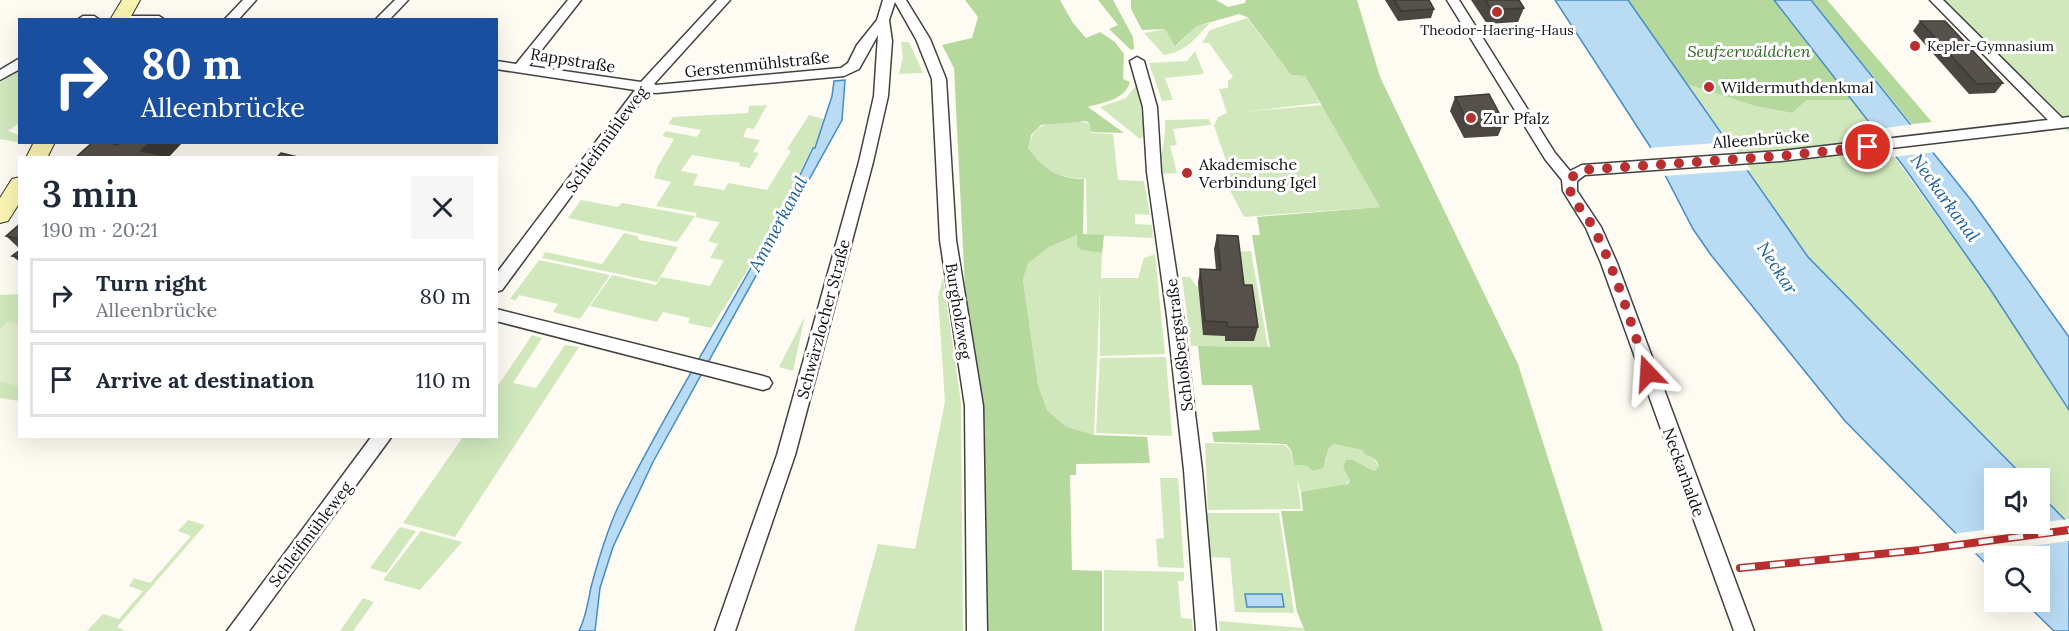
<!DOCTYPE html>
<meta charset="utf-8">
<style>
:root{--surface:#fff;--page:#f6f6f7;--text:#1f2937;--muted:#747a83;--line:#e0e1e3}
body{margin:0;font-family:Lora,serif;background:var(--page);color:var(--text);height:100vh;display:flex;flex-direction:column;font-size:22px;white-space:nowrap}
*{box-sizing:border-box;margin:0}
p{font-size:20px;color:var(--muted)}
.icon{flex:none;width:33px;height:33px;fill:none;stroke:currentColor;stroke-width:2;stroke-linecap:round;stroke-linejoin:round}
.map{position:relative;flex:1;overflow:hidden}
.drawer{position:absolute;left:18px;top:156px;width:480px;height:282px;display:flex;flex-direction:column;background:var(--surface);border-radius:0px;box-shadow:0 6px 24px #0002}
.drawer>*{flex:none}
.hud{position:absolute;left:18px;top:18px;width:480px;height:126px;border-radius:0px;box-shadow:0 6px 24px #0002;background:#1a4fa0;color:#fff;overflow:hidden}
.fabs{position:absolute;left:1984px;top:468px;display:grid;gap:12px}
.fabs a{display:grid;place-items:center;width:66px;height:66px;border-radius:0px;background:var(--surface);box-shadow:0 6px 24px #0002;font-size:30px}
.pin{position:absolute;display:grid;place-items:center;width:51px;height:51px;color:#fff;margin:-26px;border:3px solid #fff;border-radius:50%;box-shadow:0 2px 6px #0007}
.me{position:absolute;width:66px;margin:-33px;rotate:340deg;stroke-linejoin:round;filter:drop-shadow(0 0 4px #0008)}
.turn{display:flex;align-items:center;gap:21px;height:126px;padding:0 24px;font-size:27px}
.turn .icon{width:78px;height:78px;stroke-width:2.5}
.turn b{display:block;font-size:42px;line-height:51px}
.round{display:grid;place-items:center;flex:none;width:63px;height:63px;border-radius:0px;background:var(--page)}
.headline{display:flex;align-items:center;justify-content:space-between;height:102px;padding:0 24px}
h1{font-size:36px;font-weight:600;line-height:45px}
ul{padding:0;list-style:none}
li{display:flex;align-items:center;gap:18px;height:75px;margin:0 12px 9px;padding:0 12px;border:3px solid var(--line);border-radius:0px}
li div{flex:1}
li b{display:block;font-size:22px}
li em{font-style:normal}
.map>svg:first-child{display:block}
.green{fill:#d1e8bd}
.forest{fill:#b5d89d}
.pitch{fill:#e3efce}
.water{fill:#b9dbf3;stroke:#448dc7;stroke-width:1.5}
.pier{fill:#fefcf2}
.lines{fill:none;stroke-linecap:round;stroke-linejoin:round}
.minor-casing{stroke:#424242;stroke-width:3}
.secondary-casing{stroke:#313131;stroke-width:2}
.minor{fill:#fff;fill-rule:evenodd}
.secondary{fill:#fbf5b1;fill-rule:evenodd}
.rail-casing{stroke:#b92e2f;stroke-width:8}
.rail{stroke:#fff;stroke-width:5;stroke-dasharray:15;stroke-linecap:butt}
.wall{fill:#4b4641}
.shaded-wall{fill:#3d3935}
.building{fill:#57514c;stroke:#3d3935;stroke-width:1.5}
.route{stroke:#b92e2f;stroke-width:10;stroke-dasharray:0 18}
.poi-dot{fill:#b92e2f;stroke:#fff;stroke-width:2}
.labels{text-anchor:middle;stroke-width:6;stroke-linejoin:round;paint-order:stroke}
.far-poi-label{font-size:14px;fill:#0f0f0f;stroke:#fff}
.park-label{font-size:16px;font-style:italic;fill:#2d6422;stroke:#fff}
.street-label{font-size:16px;fill:#0f0f0f;stroke:#fff}
.poi-label{font-size:16px;fill:#0f0f0f;stroke:#fff;text-anchor:start}
.water-label{font-size:18px;font-style:italic;fill:#1e609b;stroke:#fff}
</style>
<div class="map">
<svg width="2069" height="631" viewBox="0 0 2069 631">
<rect width="100%" height="100%" fill="#fefcf2"/>
<g class="green">
<path d="M 1936,0 L 2069,0 L 2069,132 L 2059,123 Z"/>
<path d="M 1247,18 L 1291,75 L 1305,76 L 1320,103 L 1241,112 L 1323,105 L 1380,207 L 1244,217 L 1226,183 L 1230,172 L 1214,126 L 1218,117 L 1227,113 L 1219,89 L 1228,88 L 1228,81 L 1233,77 L 1209,43 L 1202,43 L 1210,30 Z"/>
<path d="M 1210,23 C 1194,39 1188,51 1164,55 L 1144,33 L 1165,29 L 1176,46 L 1197,26 Z"/>
<path d="M 901,42 L 909,42 L 923,73 L 899,74 L 903,57 Z"/>
<path d="M 1195,51 L 1204,74 L 1165,78 L 1173,100 L 1162,101 L 1149,63 L 1187,61 Z"/>
<path d="M 19,69 L 19,123 L 8,131 L 19,135 L 20,142 L 22,143 L 0,139 L 0,83 Z"/>
<path d="M 1687,84 L 1755,106 L 1792,113 L 1807,100 L 1853,100 L 1990,289 L 2069,410 L 2069,524 L 2040,494 L 2040,478 L 2025,478 L 1808,257 Z"/>
<path d="M 1135,87 L 1138,87 L 1145,135 L 1140,139 L 1100,107 L 1126,98 Z"/>
<path d="M 767,105 L 754,129 L 747,128 L 743,137 L 760,140 L 753,152 L 759,153 L 750,168 L 739,166 L 740,163 L 692,155 L 681,171 L 698,174 L 693,185 L 724,190 L 728,183 L 767,190 L 791,151 L 787,149 L 809,115 L 824,119 L 815,148 L 812,148 C 783,211 749,270 711,328 L 688,323 L 690,318 L 663,312 L 657,322 L 590,306 L 612,275 L 656,285 L 661,277 L 710,286 L 724,260 L 710,258 L 718,244 L 708,241 L 719,223 L 722,223 L 695,217 L 697,213 L 656,206 L 671,182 L 654,178 L 658,166 L 674,139 L 662,136 L 666,131 L 697,137 L 701,130 L 668,124 L 673,117 L 748,113 L 749,106 Z"/>
<path d="M 1209,119 L 1211,125 L 1173,129 L 1177,145 L 1170,146 L 1177,173 L 1162,174 C 1158,156 1167,139 1165,120 Z"/>
<path d="M 1079,121 L 1090,124 L 1091,133 L 1113,134 L 1118,180 L 1144,181 L 1150,215 L 1135,214 L 1135,224 L 1152,225 L 1153,238 L 1087,235 L 1086,179 C 1055,177 1048,173 1028,148 C 1034,119 1054,123 1079,121 Z"/>
<path d="M 581,200 L 618,207 L 622,203 L 695,216 L 677,242 L 568,218 Z"/>
<path d="M 624,233 L 637,236 L 639,240 L 678,247 L 657,282 L 542,258 L 545,252 L 602,264 Z"/>
<path d="M 1077,235 L 1082,250 L 1102,253 L 1101,278 L 1138,278 L 1144,258 L 1155,254 L 1165,354 L 1100,356 L 1100,286 L 1094,435 L 1065,426 L 1047,410 L 1038,385 L 1023,280 L 1028,262 L 1049,247 Z"/>
<path d="M 1251,251 L 1268,347 L 1191,346 L 1182,277 L 1190,277 L 1196,286 L 1227,287 L 1225,253 Z"/>
<path d="M 539,260 L 610,275 L 580,319 L 553,312 L 558,304 L 519,295 L 516,300 L 510,299 Z"/>
<path d="M 943,277 L 961,403 L 963,631 L 854,631 L 878,544 L 915,549 L 945,402 L 938,297 Z"/>
<path d="M 19,294 L 19,401 L 0,398 L 0,295 Z"/>
<path d="M 805,316 L 793,371 L 779,367 Z"/>
<path d="M 532,335 L 542,338 L 513,383 L 536,388 L 565,345 L 579,347 L 455,537 L 403,523 L 463,437 L 496,436 L 497,387 Z"/>
<path d="M 1166,357 L 1172,436 L 1096,433 L 1100,358 Z"/>
<path d="M 1205,443 L 1285,445 L 1290,450 L 1294,465 L 1307,466 L 1326,461 L 1329,448 L 1334,444 L 1362,450 L 1365,455 L 1373,458 L 1379,467 L 1374,471 L 1353,460 L 1343,467 L 1350,481 L 1342,487 L 1301,492 L 1297,479 L 1301,509 L 1208,510 Z"/>
<path d="M 1160,478 L 1178,478 L 1184,568 L 1158,567 L 1156,539 L 1164,538 Z"/>
<path d="M 1206,513 L 1279,513 L 1294,613 L 1235,612 L 1230,558 L 1209,557 Z"/>
<path d="M 188,520 L 205,525 L 117,627 L 126,631 L 87,631 L 103,614 L 119,619 L 143,591 L 129,586 L 134,578 L 150,583 L 191,536 L 178,531 Z"/>
<path d="M 400,527 L 416,531 L 386,573 L 370,568 Z"/>
<path d="M 421,531 L 462,542 L 420,590 L 383,580 Z"/>
<path d="M 1104,570 L 1184,572 L 1184,581 L 1178,581 L 1181,618 L 1192,619 L 1193,631 L 1104,631 Z"/>
<path d="M 363,598 L 374,602 L 353,631 L 340,631 Z"/>
<path d="M 1219,621 L 1303,628 L 1305,631 L 1220,631 Z"/>
</g>
<g class="forest">
<path d="M 965,0 L 1060,0 L 1073,23 L 1086,38 L 1100,32 L 1115,42 L 1124,54 L 1123,79 L 1130,82 C 1125,100 1104,102 1088,107 L 1124,133 L 1091,132 L 1090,124 L 1086,121 L 1041,125 L 1031,135 L 1028,148 C 1044,169 1057,179 1084,179 L 1083,234 L 1104,235 L 1102,253 L 1082,250 L 1077,246 L 1077,235 L 1049,247 L 1028,263 L 1023,280 L 1038,385 L 1047,410 L 1065,426 L 1094,435 L 1147,437 L 1150,463 L 1076,464 L 1076,475 L 1070,475 L 1072,570 L 1102,571 L 1102,631 L 982,631 L 954,68 L 942,45 L 972,38 L 978,17 Z"/>
<path d="M 1098,0 L 1113,0 L 1133,37 L 1134,49 L 1131,50 L 1109,29 L 1118,25 Z"/>
<path d="M 1131,0 L 1216,0 L 1228,7 L 1245,3 L 1246,0 L 1357,0 L 1380,77 L 1518,364 L 1603,631 L 1305,631 L 1297,612 L 1281,511 L 1303,511 L 1301,492 L 1348,484 L 1350,481 L 1343,467 L 1346,460 L 1353,460 L 1374,471 L 1379,467 C 1377,459 1372,457 1365,455 L 1362,450 L 1334,444 L 1329,448 L 1323,468 L 1313,471 L 1307,466 L 1294,465 L 1291,450 L 1286,444 L 1214,442 L 1212,432 L 1260,430 L 1252,385 L 1202,385 L 1198,346 L 1270,347 L 1252,235 L 1260,235 L 1257,217 L 1380,207 L 1305,76 L 1291,75 L 1247,17 L 1239,14 L 1197,26 L 1175,46 L 1165,29 L 1142,30 L 1131,9 Z"/>
<path d="M 1628,0 L 1775,0 L 1853,100 L 1807,100 L 1792,113 L 1755,106 L 1687,84 Z"/>
<path d="M 1811,0 L 1827,0 L 1932,122 L 1912,124 Z"/>
</g>
<path class="pitch" d="M 8,321 L 19,324 L 19,386 L 0,382 L 0,329 Z"/>
<g class="water">
<path d="M 1555,0 L 1628,0 L 1808,257 L 2025,478 L 1995,478 L 1995,524 L 2040,524 L 2040,494 L 2069,524 L 2069,631 L 2054,631 L 2024,602 L 2040,602 L 2040,556 L 1995,556 L 1995,573 L 1845,421 L 1711,255 L 1693,229 L 1651,148 Z"/>
<path d="M 1774,0 L 1811,0 L 1971,200 L 2069,337 L 2069,410 L 1990,289 L 1904,167 Z"/>
<path d="M 845,80 L 842,120 L 653,462 L 613,547 L 600,588 L 595,631 L 579,631 C 586,617 588,602 591,587 C 598,561 607,530 619,505 C 679,384 756,271 813,148 L 815,148 L 832,96 L 834,81 Z"/>
<path d="M 1245,594 L 1282,594 L 1284,607 L 1247,607 Z"/>
</g>
<g class="pier">
<path d="M 1915,124 L 1937,152 L 1892,157 L 1871,130 Z"/>
<path d="M 1731,142 L 1751,170 L 1662,176 L 1647,148 Z"/>
<path d="M 2069,519 L 2069,541 L 1972,554 L 1952,534 Z"/>
</g>
<g class="lines">
<g class="minor-casing">
<g id="minor">
<path d="M 243,0 L 256,0 L 238,20 L 224,20 Z"/>
<path d="M 395,0 L 408,0 L 389,20 L 375,20 Z"/>
<path d="M 568,0 L 581,0 L 529,66 L 641,82 L 717,0 L 730,0 L 654,84 L 656,85 L 841,68 L 848,63 L 857,45 L 877,20 L 883,0 L 906,0 L 930,39 L 946,79 L 956,240 L 983,406 L 987,631 L 967,631 L 965,406 L 940,240 L 932,79 L 916,39 L 895,2 L 889,20 L 892,41 L 888,96 L 873,162 L 795,455 L 735,631 L 715,631 L 777,455 L 859,162 L 874,96 L 878,35 L 859,69 L 844,76 L 656,93 L 648,92 L 502,290 L 496,292 L 496,274 L 635,90 L 496,69 L 496,61 L 516,64 Z"/>
<path d="M 1447,0 L 1459,0 L 1555,153 L 1570,171 L 1582,165 L 1781,151 L 2048,120 L 1930,0 L 1943,0 L 2062,118 L 2069,117 L 2069,127 L 1781,161 L 1585,175 L 1577,181 L 1577,191 L 1601,227 L 1617,263 L 1754,631 L 1734,631 L 1601,263 L 1586,228 L 1563,191 L 1562,180 L 1545,159 Z"/>
<path d="M 83,16 L 94,16 L 100,20 L 77,20 Z"/>
<path d="M 123,16 L 159,16 L 165,20 L 117,20 Z"/>
<path d="M 1137,57 L 1144,61 L 1157,107 L 1161,172 L 1183,316 L 1202,470 L 1216,631 L 1196,631 L 1184,470 L 1167,316 L 1147,172 L 1143,107 L 1130,61 Z"/>
<path d="M 20,58 L 20,69 L 0,80 L 0,70 Z"/>
<path d="M 496,309 L 763,376 L 769,378 L 772,383 L 769,388 L 763,390 L 496,321 Z"/>
<path d="M 372,436 L 392,436 L 249,631 L 227,631 Z"/>
</g>
</g>
<g class="secondary-casing">
<g id="secondary">
<path d="M 122,0 L 140,0 L 129,20 L 110,20 Z"/>
<path d="M 34,142 L 55,142 L 47,158 L 26,158 Z"/>
<path d="M 20,177 L 20,202 L 8,221 L 0,223 L 0,198 L 12,179 Z"/>
</g>
</g>
<use href="#minor" class="minor"/>
<use href="#secondary" class="secondary"/>
<g class="rail-casing">
<path id="rail" d="M 1740,568 L 1920,550 L 2069,530"/>
</g>
<use href="#rail" class="rail"/>
</g>
<g class="wall">
<path d="M 1385,0 L 1429,0 L 1434,9 L 1431,18 L 1398,21 Z"/>
<path d="M 1471,0 L 1519,0 L 1524,8 L 1518,22 L 1487,24 Z"/>
<path d="M 1920,21 L 2003,83 L 1995,93 L 1969,94 L 1913,31 Z"/>
<path d="M 1455,97 L 1504,122 L 1498,136 L 1464,138 L 1450,111 Z"/>
<path d="M 20,224 L 20,249 L 6,236 Z"/>
<path d="M 1217,235 L 1244,285 L 1258,327 L 1254,341 L 1225,341 L 1225,336 L 1203,335 L 1198,283 L 1200,269 L 1216,270 L 1214,249 Z"/>
<path d="M 20,250 L 20,262 L 12,256 Z"/>
</g>
<path class="shaded-wall" d="M 150,142 L 183,142 L 168,158 L 141,151 Z"/>
<g class="building">
<path d="M 1394,0 L 1429,0 L 1434,9 L 1401,11 Z"/>
<path d="M 1485,0 L 1519,0 L 1524,8 L 1492,10 Z"/>
<path d="M 1920,21 L 1945,21 L 2003,83 L 1977,84 Z"/>
<path d="M 1489,94 L 1504,122 L 1469,124 L 1455,97 Z"/>
<path d="M 93,142 L 104,142 L 117,145 L 120,142 L 150,142 L 141,151 L 176,158 L 76,157 Z"/>
<path d="M 281,153 L 302,158 L 276,158 Z"/>
<path d="M 20,224 L 20,239 L 6,236 Z"/>
<path d="M 1217,235 L 1238,236 L 1244,285 L 1252,285 L 1258,327 L 1228,327 L 1227,322 L 1205,321 L 1200,269 L 1221,270 Z"/>
<path d="M 20,250 L 20,257 L 12,256 Z"/>
</g>
<g class="lines">
<path class="route" d="M 1648,373 C 1631,325 1617,273 1593,227 C 1585,213 1566,195 1569,179 L 1582,170 L 1781,156 L 1868,147"/>
</g>
<g class="poi-dot">
<circle cx="1497" cy="12" r="6"/>
<circle cx="1915" cy="46" r="6"/>
<circle cx="1709" cy="87" r="6"/>
<circle cx="1471" cy="118" r="6"/>
<circle cx="1187" cy="173" r="6"/>
</g>
<g class="labels">
<g class="far-poi-label">
<text x="1497" y="35">Theodor-Haering-Haus</text>
<text x="1927" y="51" text-anchor="start">Kepler-Gymnasium</text>
</g>
<g class="park-label">
<text x="1749" y="57">Seufzerwäldchen</text>
</g>
<g class="street-label">
<text transform="translate(573 60) rotate(9)" y="6">Rappstraße</text>
<text transform="translate(757 64) rotate(-6)" y="6">Gerstenmühlstraße</text>
<text transform="translate(606 139) rotate(-54)" y="6">Schleifmühleweg</text>
<text transform="translate(1761 139) rotate(-4)" y="6">Alleenbrücke</text>
<text transform="translate(959 311) rotate(81)" y="6">Burgholzweg</text>
<text transform="translate(823 319) rotate(-75)" y="6">Schwärzlocher Straße</text>
<text transform="translate(1179 345) rotate(-97)" y="6">Schloßbergstraße</text>
<text transform="translate(1684 472) rotate(70)" y="6">Neckarhalde</text>
<text transform="translate(310 534) rotate(-53)" y="6">Schleifmühleweg</text>
</g>
<g class="poi-label">
<text x="1721" y="93">Wildermuthdenkmal</text>
<text x="1483" y="124">Zur Pfalz</text>
<text x="1199" y="170">Akademische<tspan x="1199" dy="18">Verbindung Igel</tspan></text>
</g>
<g class="water-label">
<text transform="translate(1945 198) rotate(54)" y="6">Neckarkanal</text>
<text transform="translate(778 224) rotate(-62)" y="6">Ammerkanal</text>
<text transform="translate(1777 268) rotate(57)" y="6">Neckar</text>
</g>
</g>
</svg>
<div class="fabs">
<a><svg class="icon" aria-label="sound" viewBox="0 0 24 24"><path d="M4 9h4l5-4v14l-5-4H4zM17 9q2 3 0 6"/></svg></a>
<a><svg class="icon" aria-label="search" viewBox="0 0 24 24"><circle cx="10" cy="10" r="6"/><path d="M15 15l6 6"/></svg></a>
</div>
<div class="pin" style="left:1868px;top:147px;background:#d93025"><svg class="icon" aria-label="arrive" viewBox="0 0 24 24"><path d="M6 21V4h12l-3 4 3 4H6"/></svg></div>
<svg class="me" style="left:1648px;top:373px" viewBox="-20 -20 40 40"><path d="M0-17L14 15 0 8-14 15z" fill="#b92e2f" stroke="#fff" stroke-width="4"/></svg>
<div class="hud">
<div class="turn"><svg class="icon" aria-label="right" viewBox="0 0 24 24"><path d="M7 20v-9h11M14 6l5 5-5 5"/></svg><div><b>80 m</b>Alleenbrücke</div></div>
</div>
<section class="drawer">
<div class="headline"><div><h1>3 min</h1><p>190 m · 20:21</p></div><a class="round"><svg class="icon" aria-label="close" viewBox="0 0 24 24"><path d="M6 6l12 12M18 6L6 18"/></svg></a></div>
<ul>
<li><svg class="icon" aria-label="right" viewBox="0 0 24 24"><path d="M7 20v-9h11M14 6l5 5-5 5"/></svg><div><b>Turn right</b><p>Alleenbrücke</p></div><em>80 m</em></li>
<li><svg class="icon" aria-label="arrive" viewBox="0 0 24 24"><path d="M6 21V4h12l-3 4 3 4H6"/></svg><div><b>Arrive at destination</b></div><em>110 m</em></li>
</ul>
</section>
</div>
